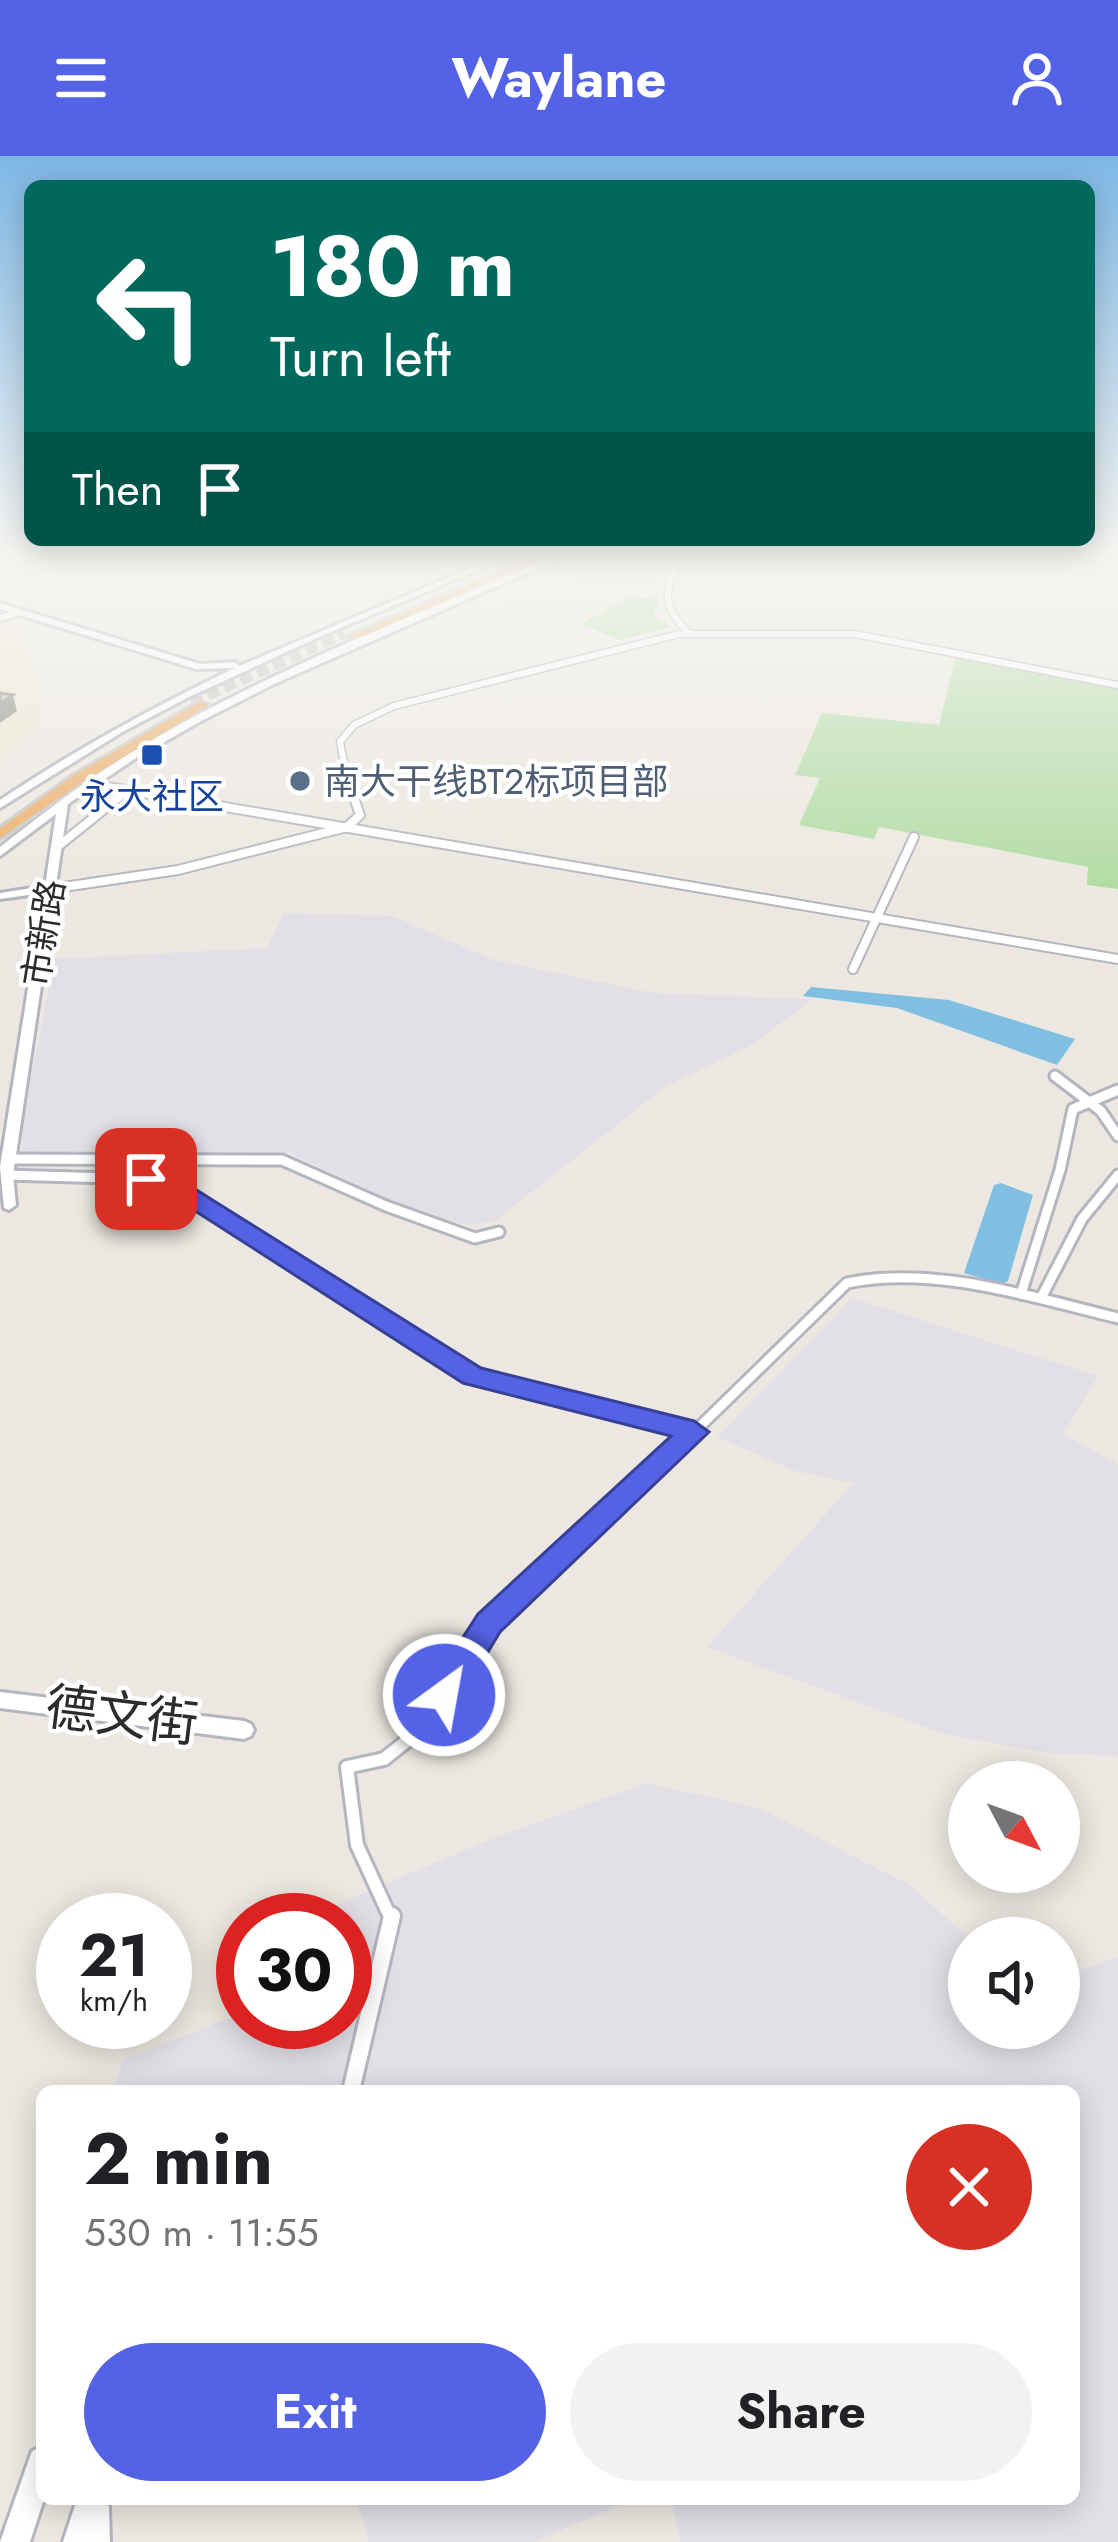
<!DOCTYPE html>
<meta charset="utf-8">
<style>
:root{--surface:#fff;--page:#f2f2f2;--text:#202124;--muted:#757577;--accent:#5462e6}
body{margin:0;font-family:Jost,"Noto Sans SC",sans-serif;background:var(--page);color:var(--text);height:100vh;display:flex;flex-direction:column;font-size:45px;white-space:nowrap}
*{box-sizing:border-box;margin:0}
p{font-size:39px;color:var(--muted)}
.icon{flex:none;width:66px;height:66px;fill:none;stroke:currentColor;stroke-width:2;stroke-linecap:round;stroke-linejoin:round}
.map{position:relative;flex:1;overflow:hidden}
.side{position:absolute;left:36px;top:1929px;width:1044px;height:420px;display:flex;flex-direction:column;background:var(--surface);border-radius:18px;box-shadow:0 6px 30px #0003}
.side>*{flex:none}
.guide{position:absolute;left:24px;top:24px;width:1071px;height:366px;border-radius:18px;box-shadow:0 6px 30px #0003;background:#00695c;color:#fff;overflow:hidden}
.needle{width:78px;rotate:131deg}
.controls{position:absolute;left:948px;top:1605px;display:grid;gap:24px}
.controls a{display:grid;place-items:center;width:132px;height:132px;border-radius:50%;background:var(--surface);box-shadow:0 6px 30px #0003;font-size:60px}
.speed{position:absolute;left:36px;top:1737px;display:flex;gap:24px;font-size:60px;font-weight:700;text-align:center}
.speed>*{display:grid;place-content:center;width:156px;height:156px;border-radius:50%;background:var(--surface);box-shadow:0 6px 30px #0003;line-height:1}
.speed small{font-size:30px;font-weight:400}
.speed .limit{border:18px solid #d22;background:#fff;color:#111}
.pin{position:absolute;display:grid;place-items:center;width:102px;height:102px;color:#fff;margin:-51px;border-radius:24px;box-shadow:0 6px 18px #0006}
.me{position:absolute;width:132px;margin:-66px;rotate:32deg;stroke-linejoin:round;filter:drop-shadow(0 0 9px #0008)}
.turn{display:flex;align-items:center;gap:42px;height:252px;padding:0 48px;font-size:54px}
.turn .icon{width:156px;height:156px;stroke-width:2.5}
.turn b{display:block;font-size:84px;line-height:102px}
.then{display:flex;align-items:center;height:114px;padding:0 48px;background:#0003;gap:24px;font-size:45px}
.round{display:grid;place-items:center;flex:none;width:126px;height:126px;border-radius:63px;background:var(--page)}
.headline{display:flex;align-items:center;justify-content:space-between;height:204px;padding:0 48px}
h1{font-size:72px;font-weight:700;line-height:90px}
.action{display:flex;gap:24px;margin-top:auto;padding:24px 48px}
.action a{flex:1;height:138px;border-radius:72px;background:var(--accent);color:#fff;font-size:48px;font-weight:700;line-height:138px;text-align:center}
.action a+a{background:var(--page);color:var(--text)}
header{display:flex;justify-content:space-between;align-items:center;height:156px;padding:0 48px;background:var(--accent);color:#fff;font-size:54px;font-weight:700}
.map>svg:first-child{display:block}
.industrial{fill:#e2e0e6}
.education{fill:#ece6d2}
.green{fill:#b2dca4}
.water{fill:#80bfe2}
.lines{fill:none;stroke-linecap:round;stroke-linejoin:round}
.highway-tunnel{stroke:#c6c2bd;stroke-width:12;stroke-dasharray:12 6;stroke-linecap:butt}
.street-far4-casing{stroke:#b4b5be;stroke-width:9}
.street-far3-casing{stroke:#b4b5be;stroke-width:12}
.street-far2-casing{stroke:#b4b5be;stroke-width:15}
.street-far1-casing{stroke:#b4b5be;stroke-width:18}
.street-casing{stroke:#b4b5be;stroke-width:22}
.secondary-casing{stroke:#b4b5be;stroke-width:6}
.highway-casing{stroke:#c8c8c8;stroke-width:6}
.street-far4{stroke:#fff;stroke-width:6}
.street-far3{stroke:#fff;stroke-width:8}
.street-far2{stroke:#fff;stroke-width:9}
.street-far1{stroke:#fff;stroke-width:12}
.street{stroke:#fff;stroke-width:16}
.secondary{fill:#fff;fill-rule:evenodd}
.highway{fill:#ecaf6c;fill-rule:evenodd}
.shaded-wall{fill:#8a8884}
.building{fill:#c5c2bc;stroke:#8a8884;stroke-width:3}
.route{fill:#5462e6;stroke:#374096;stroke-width:3}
.transit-dot{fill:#1a4fb4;stroke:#fff;stroke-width:4.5}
.service-dot{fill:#5c6f8a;stroke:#fff;stroke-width:4.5}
.labels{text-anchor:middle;stroke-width:9;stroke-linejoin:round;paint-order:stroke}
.far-service-label{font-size:36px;fill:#4e5e75;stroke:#fff;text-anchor:start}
.far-transit-label{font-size:36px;fill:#164399;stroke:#fff}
.far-street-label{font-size:36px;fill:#2c2c2c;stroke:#fff}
.near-street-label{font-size:51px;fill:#2c2c2c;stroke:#fff}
</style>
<header><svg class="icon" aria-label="menu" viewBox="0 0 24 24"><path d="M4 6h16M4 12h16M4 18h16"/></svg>Waylane<svg class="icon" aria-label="person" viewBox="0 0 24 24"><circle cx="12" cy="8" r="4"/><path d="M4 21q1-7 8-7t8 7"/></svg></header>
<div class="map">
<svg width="1118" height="2386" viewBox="0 0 1118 2386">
<rect width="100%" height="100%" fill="#ece8e1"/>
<g class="industrial">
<path d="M 284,757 L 392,760 L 494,804 L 653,837 L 813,843 L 752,889 L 665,931 L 495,1065 L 472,1069 L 430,1063 L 290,997 L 23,998 L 21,975 L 54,803 L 267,792 Z"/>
<path d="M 852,1142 L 1098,1220 L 1063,1278 L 1118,1308 L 1118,1600 L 1048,1597 L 944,1578 L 707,1491 L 853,1327 L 795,1315 L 717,1281 Z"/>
<path d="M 647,1627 L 759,1652 L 910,1729 L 969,1782 L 969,1872 L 1059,1872 L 1059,1821 L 1118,1801 L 1118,2386 L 680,2386 L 671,2343 L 1074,2343 L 1074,1935 L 112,1935 L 124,1903 L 243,1857 L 243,1866 L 345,1866 L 345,1764 L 300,1764 L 486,1685 Z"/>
<path d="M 356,2343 L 633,2343 L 536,2386 L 369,2386 Z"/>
</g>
<g class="education">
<path d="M 592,409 L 665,420 L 654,439 L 629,437 L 583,465 L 506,450 L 549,420 L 572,422 Z"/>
<path d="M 0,456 L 17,465 L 31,501 L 41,565 L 0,601 Z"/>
</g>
<g class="green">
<path d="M 629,441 L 659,443 L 654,459 L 671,471 L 619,484 L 581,468 Z"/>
<path d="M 956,500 L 1118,533 L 1118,733 L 1087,729 L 1088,711 L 879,671 L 874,683 L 799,669 L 820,622 L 795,619 L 822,557 L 939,569 Z"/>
</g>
<g class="water">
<path d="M 811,831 L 949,844 L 1075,883 L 1057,909 L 897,852 L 803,840 Z"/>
<path d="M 1001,1027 L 1033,1039 L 1008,1125 L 1002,1128 L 964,1117 L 994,1029 Z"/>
</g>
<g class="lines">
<path class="highway-tunnel" d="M 191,546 L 344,477"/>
<g class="street-far4-casing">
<g id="street-far4">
<path d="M 442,398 L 483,411"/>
<path d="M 681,398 C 665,433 659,449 689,477"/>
<path d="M 774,398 L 781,402"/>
<path d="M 0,462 L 20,456"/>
<path d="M 347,622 L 340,586 L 354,569 L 394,550 L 679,478 L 855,478 L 1118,529"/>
</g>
</g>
<g class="street-far3-casing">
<g id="street-far3">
<path d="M 90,628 L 1118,803"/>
<path d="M 56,692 L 128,634"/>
<path d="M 50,733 L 178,714 L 347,671 L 360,659 L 346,619"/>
<path d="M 853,813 L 914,681"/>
</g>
</g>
<g class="street-far2-casing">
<g id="street-far2">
<path d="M 1055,920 L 1101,955 L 1118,980"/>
<path d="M 9,1003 L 282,1004 L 386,1050 L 475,1082 L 499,1076"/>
<path d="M 6,1019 L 145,1023 L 173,1030 L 473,1220 L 694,1276"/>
<path d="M 1021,1138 L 1060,1014 L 1073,953 L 1118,934"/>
<path d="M 1041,1142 L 1082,1063 L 1118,1019"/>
<path d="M 689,1281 L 847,1127 C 935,1109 1032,1141 1118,1162"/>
</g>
</g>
<g class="street-far1-casing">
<path id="street-far1" d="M 391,1763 L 357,1689 L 347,1611 L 384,1603 L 422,1573 L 512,1443 L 692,1278"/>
</g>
<g class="street-casing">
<path id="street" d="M 351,1935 L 392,1760"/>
</g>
<g class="secondary-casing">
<g id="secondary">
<path d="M 504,398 L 516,398 L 317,482 L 187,542 L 124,575 L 0,652 L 0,644 C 75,594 153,551 235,512 L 196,513 L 0,453 L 0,447 L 200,508 L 235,506 L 239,510 Z"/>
<path d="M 559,398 L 571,398 L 274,528 L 203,564 L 133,604 L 68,648 L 13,1019 L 16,1049 L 9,1054 L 4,1052 L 0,1011 L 43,737 L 0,743 L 0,737 L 45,730 L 56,658 L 0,700 L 0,691 C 41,659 82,627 126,600 C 262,516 413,460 559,398 Z"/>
<path d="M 0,1536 L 244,1565 L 251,1568 L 254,1574 L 251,1580 L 244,1583 L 0,1552 Z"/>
<path d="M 42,2291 L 44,2343 L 30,2386 L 0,2386 L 32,2295 Z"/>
<path d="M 77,2343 L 106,2343 L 109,2351 L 110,2386 L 63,2386 Z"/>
</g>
</g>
<g class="highway-casing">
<g id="highway">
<path d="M 540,398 L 555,398 L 359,482 L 349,480 Z"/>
<path d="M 560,398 L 571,398 L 565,402 Z"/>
<path d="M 199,546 L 209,549 L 84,625 L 0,682 L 0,672 L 74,619 Z"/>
</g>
</g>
<use href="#street-far4" class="street-far4"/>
<use href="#street-far3" class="street-far3"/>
<use href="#street-far2" class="street-far2"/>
<use href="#street-far1" class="street-far1"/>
<use href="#street" class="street"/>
<use href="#secondary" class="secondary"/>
<use href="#highway" class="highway"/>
</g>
<path class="shaded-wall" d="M 13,539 L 17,555 L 0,567 L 0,548 Z"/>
<path class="building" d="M 0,537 L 13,539 L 0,548 Z"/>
<linearGradient id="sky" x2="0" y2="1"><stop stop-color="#7eb8e6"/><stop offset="0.54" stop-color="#f6f5f2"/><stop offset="1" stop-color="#f6f5f2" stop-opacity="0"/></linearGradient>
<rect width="1118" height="733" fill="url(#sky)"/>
<path class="route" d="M 146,1016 L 182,1025 L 481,1212 L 694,1265 L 709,1276 L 500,1476 L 456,1549 L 444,1553 L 432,1549 L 427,1539 L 432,1529 L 478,1458 L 671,1280 L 463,1227 L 164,1035 L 137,1029 L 137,1018 Z"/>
<rect class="transit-dot" x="140" y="587" width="24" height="24" rx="6"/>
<circle class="service-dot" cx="300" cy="625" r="12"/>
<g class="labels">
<g class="far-service-label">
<text x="324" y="638">南大干线BT2标项目部</text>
</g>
<g class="far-transit-label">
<text x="152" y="653">永大社区</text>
</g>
<g class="far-street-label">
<text transform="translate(43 777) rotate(-81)" y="13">市新路</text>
</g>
<g class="near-street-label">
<text transform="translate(122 1559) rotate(7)" y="18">德文街</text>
</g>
</g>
</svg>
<div class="controls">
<a><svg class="needle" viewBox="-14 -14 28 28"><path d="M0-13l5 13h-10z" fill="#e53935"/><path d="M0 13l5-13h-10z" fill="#757577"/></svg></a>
<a><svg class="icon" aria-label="sound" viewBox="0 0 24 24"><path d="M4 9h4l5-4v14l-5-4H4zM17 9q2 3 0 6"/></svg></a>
</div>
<div class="speed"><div>21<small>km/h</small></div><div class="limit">30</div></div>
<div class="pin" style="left:146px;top:1023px;background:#d93025"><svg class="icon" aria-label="arrive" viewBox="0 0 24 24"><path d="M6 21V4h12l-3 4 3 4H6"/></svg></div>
<svg class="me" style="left:444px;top:1539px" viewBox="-20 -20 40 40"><circle r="17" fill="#5462e6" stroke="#fff" stroke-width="3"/><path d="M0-11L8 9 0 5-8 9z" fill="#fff"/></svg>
<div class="guide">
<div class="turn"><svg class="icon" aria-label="left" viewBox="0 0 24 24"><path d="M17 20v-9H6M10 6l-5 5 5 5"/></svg><div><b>180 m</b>Turn left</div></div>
<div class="then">Then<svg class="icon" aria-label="arrive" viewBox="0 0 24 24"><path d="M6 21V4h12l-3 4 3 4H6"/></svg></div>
</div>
<section class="side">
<div class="headline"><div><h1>2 min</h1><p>530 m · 11:55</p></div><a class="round" style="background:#d93025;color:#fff"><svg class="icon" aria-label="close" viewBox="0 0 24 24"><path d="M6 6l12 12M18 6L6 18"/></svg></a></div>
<div class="action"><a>Exit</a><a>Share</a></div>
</section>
</div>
